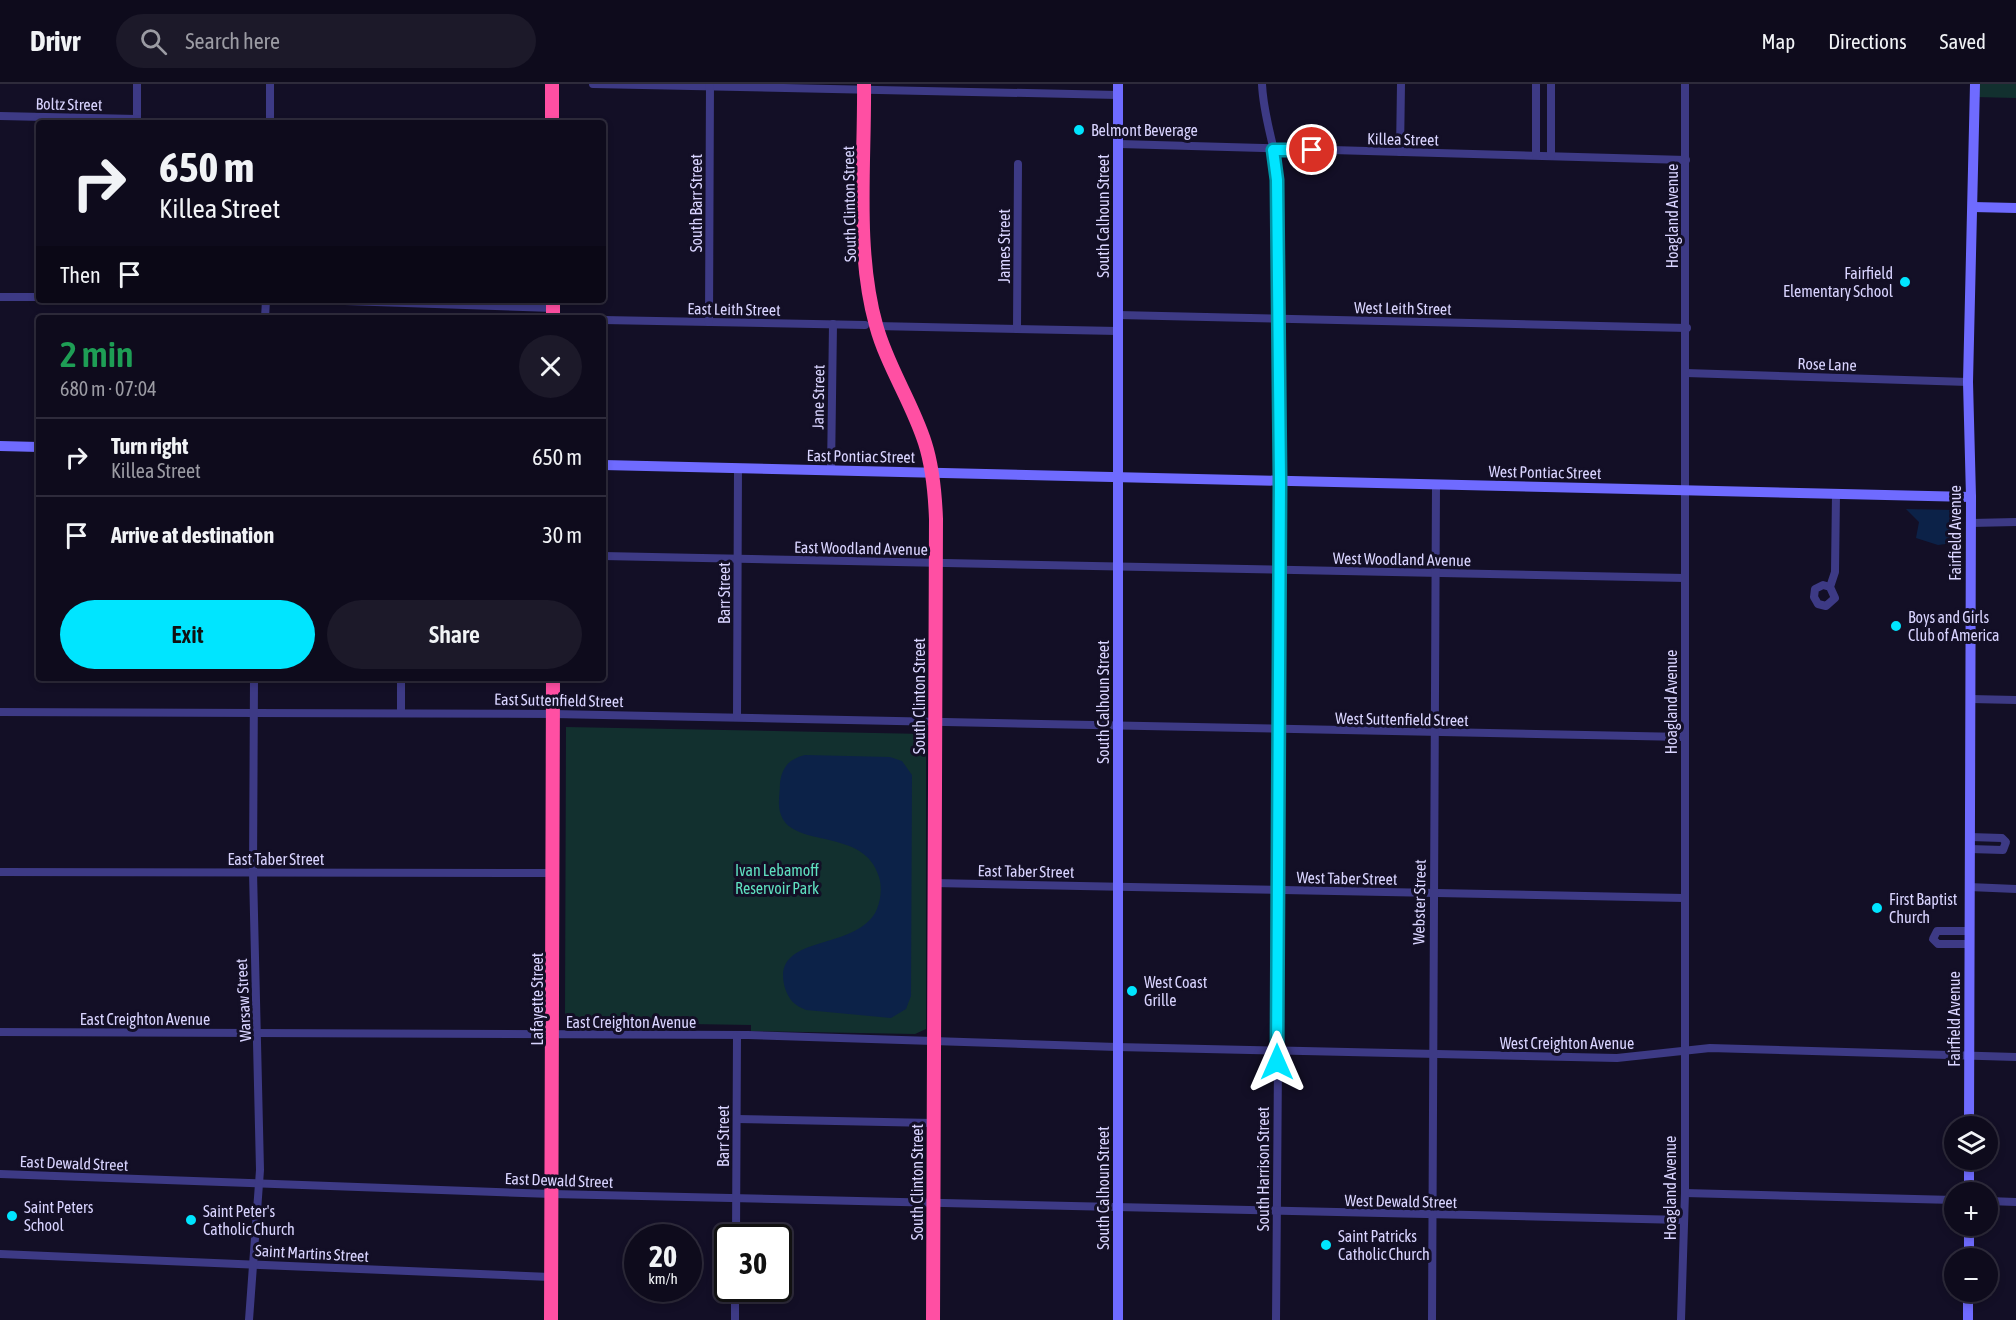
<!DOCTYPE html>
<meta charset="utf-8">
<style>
:root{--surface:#0e0b1c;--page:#1c1929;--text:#f1f3f6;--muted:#9b9ba3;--line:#2e2b3b;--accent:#00e5ff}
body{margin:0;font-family:"Asap Condensed",sans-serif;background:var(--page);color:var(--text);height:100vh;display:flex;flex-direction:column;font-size:22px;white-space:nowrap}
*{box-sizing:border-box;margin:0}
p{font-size:20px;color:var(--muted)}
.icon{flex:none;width:33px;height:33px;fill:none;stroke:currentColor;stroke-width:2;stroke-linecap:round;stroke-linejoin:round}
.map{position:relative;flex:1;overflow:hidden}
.sheet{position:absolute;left:36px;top:231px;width:570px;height:366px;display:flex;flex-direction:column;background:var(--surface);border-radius:6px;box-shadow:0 3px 9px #0003,0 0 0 2px var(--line)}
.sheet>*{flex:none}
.guide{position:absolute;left:36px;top:36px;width:570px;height:183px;border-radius:6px;box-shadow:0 3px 9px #0003,0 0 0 2px var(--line);background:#0e0b1c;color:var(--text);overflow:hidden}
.controls{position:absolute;left:1944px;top:1032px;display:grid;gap:12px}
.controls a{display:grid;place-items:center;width:54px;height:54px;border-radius:50%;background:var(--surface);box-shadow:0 3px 9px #0003,0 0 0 2px var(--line);font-size:30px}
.speed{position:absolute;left:624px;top:1140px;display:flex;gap:12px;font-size:30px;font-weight:700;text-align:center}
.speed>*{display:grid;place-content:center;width:78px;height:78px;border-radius:50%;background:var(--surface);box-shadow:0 3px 9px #0003,0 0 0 2px var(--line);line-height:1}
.speed small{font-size:15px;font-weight:400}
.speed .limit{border:3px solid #111;border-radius:9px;background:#fff;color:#111}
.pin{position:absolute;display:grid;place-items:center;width:51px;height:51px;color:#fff;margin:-26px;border:3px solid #fff;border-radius:50%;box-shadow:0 2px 6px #0007}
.me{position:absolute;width:66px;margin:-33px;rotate:0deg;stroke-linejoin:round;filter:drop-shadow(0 0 4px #0008)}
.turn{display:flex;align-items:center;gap:21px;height:126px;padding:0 24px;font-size:27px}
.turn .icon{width:78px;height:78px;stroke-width:2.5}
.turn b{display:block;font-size:42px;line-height:51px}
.then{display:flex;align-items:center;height:57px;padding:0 24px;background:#0003;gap:12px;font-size:22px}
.round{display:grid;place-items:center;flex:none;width:63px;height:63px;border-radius:32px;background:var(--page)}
.headline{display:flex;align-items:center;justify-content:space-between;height:102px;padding:0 24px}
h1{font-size:36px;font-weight:600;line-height:45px;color:#1e9e55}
.action{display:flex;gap:12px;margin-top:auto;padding:12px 24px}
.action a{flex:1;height:69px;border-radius:36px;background:var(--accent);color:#111;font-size:24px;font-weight:600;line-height:69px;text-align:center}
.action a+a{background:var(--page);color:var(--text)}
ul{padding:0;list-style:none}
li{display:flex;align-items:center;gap:18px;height:78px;padding:0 24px;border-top:2px solid var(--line)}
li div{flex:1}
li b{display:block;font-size:22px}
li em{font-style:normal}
header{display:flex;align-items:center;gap:36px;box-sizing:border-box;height:84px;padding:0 30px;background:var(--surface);border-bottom:2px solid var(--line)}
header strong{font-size:28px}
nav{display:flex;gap:33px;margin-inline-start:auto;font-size:21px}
.search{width:420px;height:54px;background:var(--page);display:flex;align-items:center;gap:15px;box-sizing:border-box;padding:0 21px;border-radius:33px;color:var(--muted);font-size:22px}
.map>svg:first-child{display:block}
.green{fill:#12302f}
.water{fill:#0c2248}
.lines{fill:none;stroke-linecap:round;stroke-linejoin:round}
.street{stroke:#3d3a85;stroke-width:8}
.secondary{stroke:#6f6bff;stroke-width:10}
.highway{stroke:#ff4fa3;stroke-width:14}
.route-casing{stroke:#0095a6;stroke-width:15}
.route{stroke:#00e5ff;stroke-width:10}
.poi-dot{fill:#00e5ff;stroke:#130f26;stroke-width:2}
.labels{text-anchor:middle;stroke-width:6;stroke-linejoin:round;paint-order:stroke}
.street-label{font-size:16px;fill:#d9d4ff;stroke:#130f26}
.poi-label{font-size:16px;fill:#d9d4ff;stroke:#130f26;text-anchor:start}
.park-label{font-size:16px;fill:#5fe0c0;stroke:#130f26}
</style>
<header>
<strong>Drivr</strong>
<div class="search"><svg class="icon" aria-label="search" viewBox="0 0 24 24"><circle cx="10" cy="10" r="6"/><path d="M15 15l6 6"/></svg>Search here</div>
<nav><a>Map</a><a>Directions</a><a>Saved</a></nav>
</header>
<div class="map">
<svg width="2016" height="1236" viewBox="0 0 2016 1236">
<rect width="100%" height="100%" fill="#130f26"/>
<g class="green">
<path d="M 1975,0 L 2016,0 L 2016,14 L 1975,13 Z"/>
<path d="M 566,643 L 926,650 L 926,945 L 915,950 L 751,947 L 751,941 L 569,938 L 565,935 Z"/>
</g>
<g class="water">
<path d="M 1906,425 L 1954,426 L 1953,459 L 1938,461 L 1916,454 L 1919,438 Z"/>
<path d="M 805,671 L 890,673 L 902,677 L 912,691 L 911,912 L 906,925 L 891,934 L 806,926 C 794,921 789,916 785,904 C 769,848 858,869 877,825 C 881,815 882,803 879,793 C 865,743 793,765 781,731 C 777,721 780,709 780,699 C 782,683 789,675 805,671 Z"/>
</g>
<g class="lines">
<g class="street">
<path d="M 137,0 L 137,38"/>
<path d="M 270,0 L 270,39"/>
<path d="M 593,0 L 1118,11"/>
<path d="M 1262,0 C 1263,24 1269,44 1274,67 C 1279,93 1277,121 1278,148 C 1282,510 1279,873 1276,1236"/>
<path d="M 0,32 L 137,35"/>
<path d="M 1119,60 L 1686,76"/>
<path d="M 1400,68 L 1401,0"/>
<path d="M 1536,71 L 1536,0"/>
<path d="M 1551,72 L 1551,0"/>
<path d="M 0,213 L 39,213"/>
<path d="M 315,216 L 553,224"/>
<path d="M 1118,231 L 1687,244"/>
<path d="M 265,234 L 266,216"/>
<path d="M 603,236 L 865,241"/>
<path d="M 709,238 L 710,0"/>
<path d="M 876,242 L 1118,247"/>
<path d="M 1017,245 L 1018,80"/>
<path d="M 1686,289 L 1968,298"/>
<path d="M 831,387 L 833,240"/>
<path d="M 1971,439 L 2016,438"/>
<path d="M 603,472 L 1685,494"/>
<path d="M 1830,503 L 1823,501 L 1815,505 L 1814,513 L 1818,520 L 1826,522 L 1835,514 L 1830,503 L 1835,488 L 1836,410"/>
<path d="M 401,594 L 401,628"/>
<path d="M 1971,615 L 2016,616"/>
<path d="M 0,628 L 553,630 L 1685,653"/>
<path d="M 737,633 L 738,384"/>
<path d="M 1970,765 L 2003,766 L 2006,758 L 2002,754 L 1970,753"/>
<path d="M 0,788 L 552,789"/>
<path d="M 934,799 L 1684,814"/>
<path d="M 1969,803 L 2016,805"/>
<path d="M 1969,847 L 1937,847 L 1933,855 L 1938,860 L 1969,860"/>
<path d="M 0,948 L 748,951 L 1117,963 L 1617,974 L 1710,964 L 2016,973"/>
<path d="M 737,1035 L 933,1039"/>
<path d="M 0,1090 L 552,1110 L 1684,1136"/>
<path d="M 1685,1109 L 1954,1116"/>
<path d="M 1988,1117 L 2016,1118"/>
<path d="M 736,1154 L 737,952"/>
<path d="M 0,1170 L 550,1193"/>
<path d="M 249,1236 L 260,1086 L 253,788 L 254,594"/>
<path d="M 735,1236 L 735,1204"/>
<path d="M 1432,1236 L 1436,400"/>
<path d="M 1681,1236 L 1685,1109 L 1685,0"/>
</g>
<g class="secondary">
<path d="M 1973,123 L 2016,124"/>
<path d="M 0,362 L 39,363"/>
<path d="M 603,381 L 1971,413"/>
<path d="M 1969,1042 L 1971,413 L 1968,298 L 1975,0"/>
<path d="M 1969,1076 L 1969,1108"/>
<path d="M 1969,1174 L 1969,1142"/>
<path d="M 1118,1236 L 1118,0"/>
<path d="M 1968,1236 L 1968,1208"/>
</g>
<g class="highway">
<path d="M 864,0 C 865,77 855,166 876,241 C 887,282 912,318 925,359 C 933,384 935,409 936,435 L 933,1236"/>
<path d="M 552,39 L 552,0"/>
<path d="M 553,234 L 553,216"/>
<path d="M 551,1236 L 553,594"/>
</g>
</g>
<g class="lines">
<g class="route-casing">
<path id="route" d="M 1277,978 L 1280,396 L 1277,96 L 1273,66 L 1312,66"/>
</g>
<use href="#route" class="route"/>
</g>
<g class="poi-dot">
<circle cx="1079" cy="46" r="6"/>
<circle cx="1905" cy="198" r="6"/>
<circle cx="1896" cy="542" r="6"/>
<circle cx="1877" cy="824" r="6"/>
<circle cx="1132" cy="907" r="6"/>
<circle cx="12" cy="1132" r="6"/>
<circle cx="191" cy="1136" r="6"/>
<circle cx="1326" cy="1161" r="6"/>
</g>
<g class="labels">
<g class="street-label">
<text transform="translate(69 20) rotate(1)" y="6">Boltz Street</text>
<text transform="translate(1403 55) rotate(1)" y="6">Killea Street</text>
<text transform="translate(696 119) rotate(-90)" y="6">South Barr Street</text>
<text transform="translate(849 120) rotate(-91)" y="6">South Clinton Street</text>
<text transform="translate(1103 132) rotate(-90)" y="6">South Calhoun Street</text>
<text transform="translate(1672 132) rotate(-90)" y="6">Hoagland Avenue</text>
<text transform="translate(1004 162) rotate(-90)" y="6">James Street</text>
<text transform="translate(1403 224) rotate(1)" y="6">West Leith Street</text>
<text transform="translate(734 225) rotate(1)" y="6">East Leith Street</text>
<text transform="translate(1827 280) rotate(2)" y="6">Rose Lane</text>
<text transform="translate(818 313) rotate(-89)" y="6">Jane Street</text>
<text transform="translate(861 372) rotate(1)" y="6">East Pontiac Street</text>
<text transform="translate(1545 388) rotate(1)" y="6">West Pontiac Street</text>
<text transform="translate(1955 449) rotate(-90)" y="6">Fairfield Avenue</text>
<text transform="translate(861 464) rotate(1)" y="6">East Woodland Avenue</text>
<text transform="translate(1402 475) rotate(1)" y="6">West Woodland Avenue</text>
<text transform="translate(724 509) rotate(-90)" y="6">Barr Street</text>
<text transform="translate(919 612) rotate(-90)" y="6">South Clinton Street</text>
<text transform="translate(559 616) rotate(1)" y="6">East Suttenfield Street</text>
<text transform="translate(1103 618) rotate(-90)" y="6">South Calhoun Street</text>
<text transform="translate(1671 618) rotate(-90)" y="6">Hoagland Avenue</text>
<text transform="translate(1402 635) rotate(1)" y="6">West Suttenfield Street</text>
<text x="276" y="781">East Taber Street</text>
<text transform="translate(1026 787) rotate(1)" y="6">East Taber Street</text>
<text transform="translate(1347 794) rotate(1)" y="6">West Taber Street</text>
<text transform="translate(1419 818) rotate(-89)" y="6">Webster Street</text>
<text transform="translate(537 915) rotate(-90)" y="6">Lafayette Street</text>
<text transform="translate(243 916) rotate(-93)" y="6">Warsaw Street</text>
<text x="145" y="941">East Creighton Avenue</text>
<text transform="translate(1954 935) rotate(-90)" y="6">Fairfield Avenue</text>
<text x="631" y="944">East Creighton Avenue</text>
<text x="1567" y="965">West Creighton Avenue</text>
<text transform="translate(723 1052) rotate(-90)" y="6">Barr Street</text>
<text transform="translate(74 1079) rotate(2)" y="6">East Dewald Street</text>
<text transform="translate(1263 1085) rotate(-90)" y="6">South Harrison Street</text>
<text transform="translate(559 1096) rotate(2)" y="6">East Dewald Street</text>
<text transform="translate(917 1098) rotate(-90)" y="6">South Clinton Street</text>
<text transform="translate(1103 1104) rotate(-90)" y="6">South Calhoun Street</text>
<text transform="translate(1670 1104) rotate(-90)" y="6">Hoagland Avenue</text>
<text transform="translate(1401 1117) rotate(1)" y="6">West Dewald Street</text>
<text transform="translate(312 1169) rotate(3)" y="6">Saint Martins Street</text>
</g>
<g class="poi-label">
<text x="1091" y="52">Belmont Beverage</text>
<text x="1893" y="195" text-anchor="end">Fairfield<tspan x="1893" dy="18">Elementary School</tspan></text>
<text x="1908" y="539">Boys and Girls<tspan x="1908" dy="18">Club of America</tspan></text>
<text x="1889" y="821">First Baptist<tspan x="1889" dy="18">Church</tspan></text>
<text x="1144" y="904">West Coast<tspan x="1144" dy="18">Grille</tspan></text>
<text x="24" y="1129">Saint Peters<tspan x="24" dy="18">School</tspan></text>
<text x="203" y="1133">Saint Peter's<tspan x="203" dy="18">Catholic Church</tspan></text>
<text x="1338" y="1158">Saint Patricks<tspan x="1338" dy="18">Catholic Church</tspan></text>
</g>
<g class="park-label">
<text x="777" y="792">Ivan Lebamoff<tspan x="777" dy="18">Reservoir Park</tspan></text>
</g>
</g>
</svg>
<div class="controls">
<a><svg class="icon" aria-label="layers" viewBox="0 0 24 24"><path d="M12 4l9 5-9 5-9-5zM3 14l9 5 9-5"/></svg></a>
<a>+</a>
<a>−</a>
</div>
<div class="speed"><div>20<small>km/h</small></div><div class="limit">30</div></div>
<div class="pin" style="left:1312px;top:66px;background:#d93025"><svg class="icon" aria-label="arrive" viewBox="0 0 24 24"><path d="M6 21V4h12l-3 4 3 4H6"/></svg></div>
<svg class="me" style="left:1277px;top:978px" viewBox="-20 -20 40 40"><path d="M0-17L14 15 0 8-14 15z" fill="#00e5ff" stroke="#fff" stroke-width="4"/></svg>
<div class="guide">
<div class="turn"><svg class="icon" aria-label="right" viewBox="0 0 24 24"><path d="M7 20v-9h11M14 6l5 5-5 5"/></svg><div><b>650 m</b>Killea Street</div></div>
<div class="then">Then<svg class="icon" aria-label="arrive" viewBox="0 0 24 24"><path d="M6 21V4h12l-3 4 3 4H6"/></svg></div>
</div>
<section class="sheet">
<div class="headline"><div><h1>2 min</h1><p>680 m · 07:04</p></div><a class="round"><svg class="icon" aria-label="close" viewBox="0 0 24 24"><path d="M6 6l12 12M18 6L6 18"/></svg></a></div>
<ul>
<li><svg class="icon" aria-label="right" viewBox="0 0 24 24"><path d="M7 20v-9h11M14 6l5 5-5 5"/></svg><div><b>Turn right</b><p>Killea Street</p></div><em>650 m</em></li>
<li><svg class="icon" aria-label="arrive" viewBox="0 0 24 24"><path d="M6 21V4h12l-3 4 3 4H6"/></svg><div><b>Arrive at destination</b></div><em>30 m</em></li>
</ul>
<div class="action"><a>Exit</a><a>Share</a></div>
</section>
</div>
